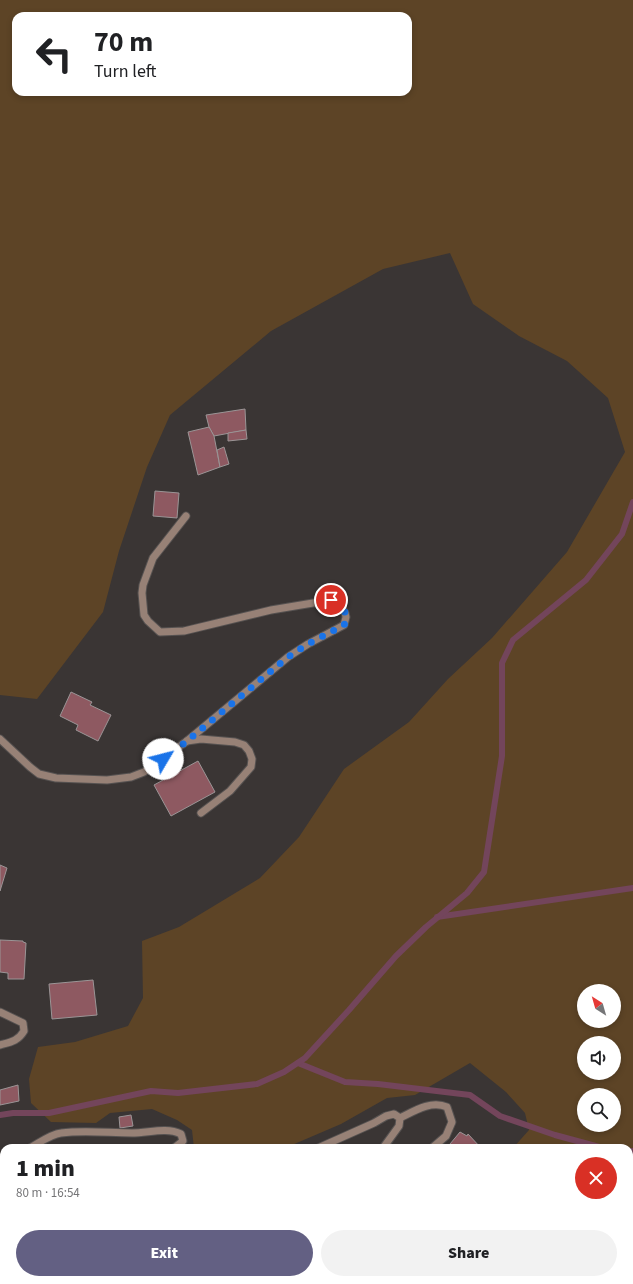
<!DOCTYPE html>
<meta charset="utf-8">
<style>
:root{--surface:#fff;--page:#f2f2f2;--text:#202124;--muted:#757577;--accent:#636083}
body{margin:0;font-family:"Source Sans 3",sans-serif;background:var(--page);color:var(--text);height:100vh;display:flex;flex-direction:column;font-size:15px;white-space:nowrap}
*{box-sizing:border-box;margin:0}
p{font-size:13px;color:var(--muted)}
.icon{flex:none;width:22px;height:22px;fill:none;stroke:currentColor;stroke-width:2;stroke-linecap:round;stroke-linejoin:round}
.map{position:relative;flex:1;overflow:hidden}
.panel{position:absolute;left:0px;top:1144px;width:633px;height:140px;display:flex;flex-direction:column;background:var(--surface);border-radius:12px 12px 0 0;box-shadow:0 2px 6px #0003}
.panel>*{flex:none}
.hud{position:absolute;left:12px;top:12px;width:400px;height:84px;border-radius:12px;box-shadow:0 2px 6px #0003;background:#fff;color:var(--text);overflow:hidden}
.needle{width:26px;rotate:323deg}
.controls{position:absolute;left:577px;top:984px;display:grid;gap:8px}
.controls a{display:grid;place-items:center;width:44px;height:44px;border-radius:50%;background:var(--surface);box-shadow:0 2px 6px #0003;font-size:20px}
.pin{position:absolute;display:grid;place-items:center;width:34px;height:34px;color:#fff;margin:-17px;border:2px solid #fff;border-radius:50%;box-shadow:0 1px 4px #0007}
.me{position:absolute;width:44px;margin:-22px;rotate:53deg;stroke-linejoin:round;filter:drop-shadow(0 0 3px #0008)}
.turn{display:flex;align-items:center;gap:14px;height:84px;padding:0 16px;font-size:18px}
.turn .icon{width:52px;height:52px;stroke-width:2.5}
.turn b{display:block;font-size:28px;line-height:34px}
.round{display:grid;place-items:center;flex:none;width:42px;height:42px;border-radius:21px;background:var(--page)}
.summary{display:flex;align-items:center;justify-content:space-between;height:68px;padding:0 16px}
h1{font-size:24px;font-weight:800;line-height:30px}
.button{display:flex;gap:8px;margin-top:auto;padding:8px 16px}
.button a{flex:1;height:46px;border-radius:24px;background:var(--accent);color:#fff;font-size:16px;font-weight:800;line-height:46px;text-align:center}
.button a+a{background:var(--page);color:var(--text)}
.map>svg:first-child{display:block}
.green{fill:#5d4426;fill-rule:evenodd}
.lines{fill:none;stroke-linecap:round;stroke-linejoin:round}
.stream{stroke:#73455b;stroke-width:6}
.building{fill:#8e5961;stroke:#9b9596}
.minor-casing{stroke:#565251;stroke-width:9}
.minor{stroke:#978176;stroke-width:7}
.route{stroke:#1a73e8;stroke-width:7;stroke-dasharray:0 12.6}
</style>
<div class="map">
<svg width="633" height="1284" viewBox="0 0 633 1284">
<rect width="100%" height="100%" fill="#3a3534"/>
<path class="green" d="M 0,0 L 633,0 L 633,1284 L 632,1265 L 629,1262 L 629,1148 L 513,1148 L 529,1130 L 525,1113 L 506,1092 L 470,1063 L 415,1095 L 387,1098 L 341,1124 L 285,1148 L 194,1148 L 192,1130 L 177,1120 L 152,1109 L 110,1113 L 96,1123 L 51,1122 L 31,1103 L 29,1079 L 38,1047 L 75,1042 L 128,1026 L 143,998 L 142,941 L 179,927 L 260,878 L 299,837 L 344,769 L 409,722 L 448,679 L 492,638 L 567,552 L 625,452 L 608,398 L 567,361 L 519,336 L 473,304 L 450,253 L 383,269 L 271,331 L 170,415 L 147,467 L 119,551 L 103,612 L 37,699 L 0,695 ZM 16,16 L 408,16 L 408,92 L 16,92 ZM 584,991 L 614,991 L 614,1021 L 584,1021 ZM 584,1043 L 614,1043 L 614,1073 L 584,1073 ZM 584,1095 L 614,1095 L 614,1125 L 584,1125 Z"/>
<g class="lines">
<g class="stream">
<path d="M 437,917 L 633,888"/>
<path d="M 298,1063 L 345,1082 L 378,1084 L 470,1095 L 500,1116 L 555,1135 L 603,1148"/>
<path d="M 0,1115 L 13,1113 L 49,1113 L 151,1091 L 178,1093 L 257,1084 L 284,1072 L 305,1058 L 349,1010 L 396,956 L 426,927 L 467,893 L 484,872 L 502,756 L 502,663 L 513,640 L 586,580 L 622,534 L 633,502"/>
<path d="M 629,1151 L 633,1151"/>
</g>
</g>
<g class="building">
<path d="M 245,409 L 246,430 L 214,436 L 209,427 L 206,415 Z"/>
<path d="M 209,427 L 214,436 L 220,467 L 198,475 L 188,432 Z"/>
<path d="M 246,430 L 247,439 L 228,441 L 228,433 Z"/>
<path d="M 224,447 L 229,464 L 220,467 L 217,450 Z"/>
<path d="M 155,491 L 179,493 L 177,518 L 153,516 Z"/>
<path d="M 71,692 L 92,702 L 90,705 L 111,715 L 98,741 L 76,730 L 78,725 L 60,716 Z"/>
<path d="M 198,761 L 215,792 L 171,816 L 154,785 Z"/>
<path d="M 0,865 L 7,868 L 0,891 Z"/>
<path d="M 0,940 L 23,941 L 23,942 L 26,943 L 24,979 L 8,979 L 8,973 L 0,972 Z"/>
<path d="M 93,980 L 97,1015 L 52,1019 L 49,984 Z"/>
<path d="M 18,1085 L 19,1101 L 0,1105 L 0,1090 Z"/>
<path d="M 131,1115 L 133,1126 L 120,1128 L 119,1117 Z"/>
<path d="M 460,1132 L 467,1136 L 468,1134 L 481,1148 L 454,1148 L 450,1144 Z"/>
</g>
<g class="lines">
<g class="minor-casing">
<g id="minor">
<path d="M 0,739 L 30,767 L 39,774 L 56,778 L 107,780 L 131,777 L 144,772 L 187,741 L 288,657 L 308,644 L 344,625 L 346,617 L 345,613 L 340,605 L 331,600 L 271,610 L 184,631 L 160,632 L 148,621 L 144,615 L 142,593 L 143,585 L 153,558 L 186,516"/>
<path d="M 187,741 L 201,739 L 235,742 L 244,745 L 249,751 L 252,759 L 251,767 L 230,791 L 201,813"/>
<path d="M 0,1012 L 23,1023 L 24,1031 C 18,1041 11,1042 0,1045"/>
<path d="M 400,1118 C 414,1111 431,1100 447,1107 L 452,1122 L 446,1136 L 432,1148"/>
<path d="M 30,1148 C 39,1143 51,1134 61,1133 C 85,1130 109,1133 132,1133 C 149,1133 166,1127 181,1134 L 183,1141 L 174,1148"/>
<path d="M 318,1148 L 374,1123 L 386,1116 L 394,1114 L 400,1118 L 399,1126 L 383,1148"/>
<path d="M 0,1160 L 3,1163 L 4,1166"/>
<path d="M 3,1284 L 4,1270"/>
</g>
</g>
<use href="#minor" class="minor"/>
</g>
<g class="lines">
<path class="route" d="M 163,759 L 187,741 L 288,657 L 308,644 L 344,625 C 350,613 341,604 331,600"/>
</g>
</svg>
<div class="controls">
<a><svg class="needle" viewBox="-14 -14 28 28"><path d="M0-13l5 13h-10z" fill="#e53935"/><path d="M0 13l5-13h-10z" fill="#757577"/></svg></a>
<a><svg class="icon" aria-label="sound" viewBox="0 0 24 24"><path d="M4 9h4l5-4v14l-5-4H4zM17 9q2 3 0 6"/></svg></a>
<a><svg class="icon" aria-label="search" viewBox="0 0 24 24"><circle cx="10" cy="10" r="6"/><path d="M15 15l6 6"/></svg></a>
</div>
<div class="pin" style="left:331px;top:600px;background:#d93025"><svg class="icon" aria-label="arrive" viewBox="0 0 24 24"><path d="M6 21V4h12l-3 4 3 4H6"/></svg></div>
<svg class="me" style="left:163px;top:759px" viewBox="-20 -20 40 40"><circle r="19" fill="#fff"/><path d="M0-13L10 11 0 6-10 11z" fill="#1a73e8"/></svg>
<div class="hud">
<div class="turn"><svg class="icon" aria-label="left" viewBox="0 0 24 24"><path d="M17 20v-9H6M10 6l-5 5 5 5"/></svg><div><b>70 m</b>Turn left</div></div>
</div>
<section class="panel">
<div class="summary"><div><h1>1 min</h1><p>80 m · 16:54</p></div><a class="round" style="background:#d93025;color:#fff"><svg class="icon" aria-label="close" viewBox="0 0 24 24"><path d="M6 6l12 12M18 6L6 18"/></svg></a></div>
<div class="button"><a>Exit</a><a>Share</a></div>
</section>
</div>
